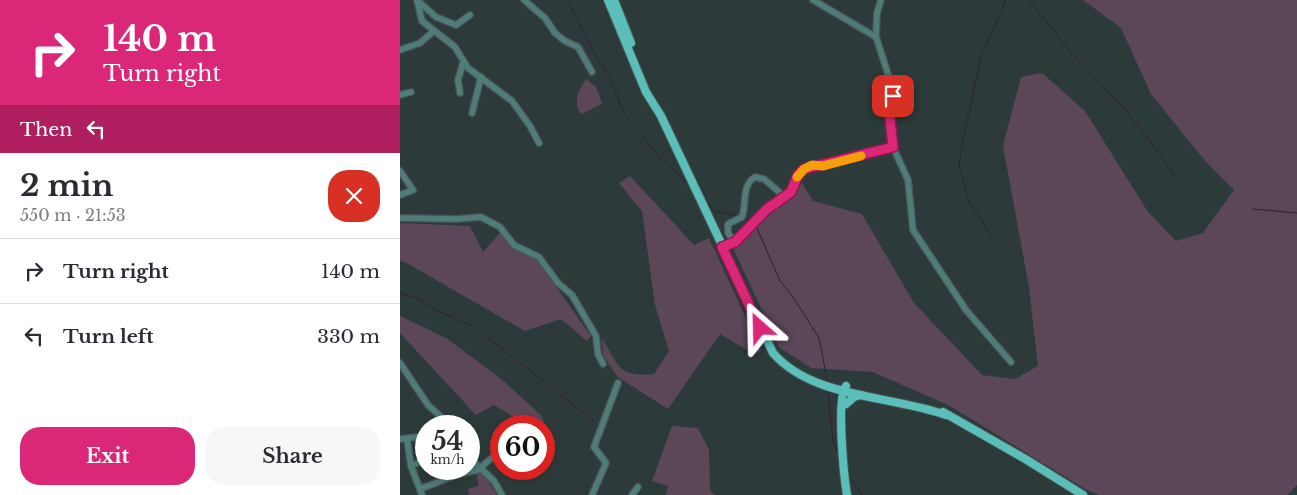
<!DOCTYPE html>
<meta charset="utf-8">
<style>
:root{--surface:#fff;--page:#f7f7f7;--text:#2b2b33;--muted:#7c7c81;--line:#e1e1e2;--accent:#db2777}
body{margin:0;font-family:"Libre Baskerville",serif;background:var(--page);color:var(--text);height:100vh;display:flex;flex-direction:column;font-size:19px;white-space:nowrap}
*{box-sizing:border-box;margin:0}
p{font-size:16px;color:var(--muted)}
.icon{flex:none;width:28px;height:28px;fill:none;stroke:currentColor;stroke-width:2;stroke-linecap:round;stroke-linejoin:round}
.map{position:relative;flex:1;overflow:hidden}
.panel{display:flex;flex-direction:column;background:var(--surface);width:400px}
.panel>*{flex:none}
.top-card{background:#db2777;color:#fff;overflow:hidden}
.speed{position:absolute;left:15px;top:415px;display:flex;gap:10px;font-size:25px;font-weight:700;text-align:center}
.speed>*{display:grid;place-content:center;width:65px;height:65px;border-radius:50%;background:var(--surface);box-shadow:0 2px 8px #0003;line-height:1}
.speed small{font-size:12px;font-weight:400}
.speed .limit{border:8px solid #d22;background:#fff;color:#111}
.pin{position:absolute;display:grid;place-items:center;width:42px;height:42px;color:#fff;margin:-21px;border-radius:10px;box-shadow:0 2px 8px #0006}
.me{position:absolute;width:55px;margin:-28px;rotate:335deg;stroke-linejoin:round;filter:drop-shadow(0 0 4px #0008)}
.turn{display:flex;align-items:center;gap:18px;height:105px;padding:0 20px;font-size:22px}
.turn .icon{width:65px;height:65px;stroke-width:2.5}
.turn b{display:block;font-size:35px;line-height:42px}
.then{display:flex;align-items:center;height:48px;padding:0 20px;background:#0003;gap:10px;font-size:19px}
.round{display:grid;place-items:center;flex:none;width:52px;height:52px;border-radius:20px;background:var(--page)}
.head{display:flex;align-items:center;justify-content:space-between;height:85px;padding:0 20px}
h1{font-size:30px;font-weight:700;line-height:38px}
.primary-button{display:flex;gap:10px;margin-top:auto;padding:10px 20px}
.primary-button a{flex:1;height:58px;border-radius:20px;background:var(--accent);color:#fff;font-size:20px;font-weight:700;line-height:58px;text-align:center}
.primary-button a+a{background:var(--page);color:var(--text)}
ul{padding:0;list-style:none}
li{display:flex;align-items:center;gap:15px;height:65px;padding:0 20px;border-top:1px solid var(--line)}
li div{flex:1}
li b{display:block;font-size:19px}
li em{font-style:normal}
main{display:flex;flex:1;min-height:0}
.map>svg:first-child{display:block}
.green{fill:#5c4759}
.lines{fill:none;stroke-linecap:round;stroke-linejoin:round}
.stream{stroke:#361e33;stroke-width:1}
.minor-casing{stroke:#485756;stroke-width:8}
.major-casing{stroke:#485756;stroke-width:10}
.minor{stroke:#4f7c79;stroke-width:5.5}
.major{stroke:#5abeb9;stroke-width:8}
.route-casing{stroke:#8e194d;stroke-width:12}
.route{stroke:#db2777;stroke-width:9}
.slow{stroke:#f59e0b;stroke-width:9}
</style>
<main>
<section class="panel">
<div class="top-card">
<div class="turn"><svg class="icon" aria-label="right" viewBox="0 0 24 24"><path d="M7 20v-9h11M14 6l5 5-5 5"/></svg><div><b>140 m</b>Turn right</div></div>
<div class="then">Then<svg class="icon" aria-label="left" viewBox="0 0 24 24"><path d="M17 20v-9H6M10 6l-5 5 5 5"/></svg></div>
</div>
<div class="head"><div><h1>2 min</h1><p>550 m · 21:53</p></div><a class="round" style="background:#d93025;color:#fff"><svg class="icon" aria-label="close" viewBox="0 0 24 24"><path d="M6 6l12 12M18 6L6 18"/></svg></a></div>
<ul>
<li><svg class="icon" aria-label="right" viewBox="0 0 24 24"><path d="M7 20v-9h11M14 6l5 5-5 5"/></svg><div><b>Turn right</b></div><em>140 m</em></li>
<li><svg class="icon" aria-label="left" viewBox="0 0 24 24"><path d="M17 20v-9H6M10 6l-5 5 5 5"/></svg><div><b>Turn left</b></div><em>330 m</em></li>
</ul>
<div class="primary-button"><a>Exit</a><a>Share</a></div>
</section>
<div class="map">
<svg width="897" height="495" viewBox="0 0 897 495">
<rect width="100%" height="100%" fill="#2c3b3a"/>
<g class="green">
<path d="M 683,0 L 897,0 L 897,485 L 887,495 L 700,495 L 685,489 L 550,406 L 473,372 L 411,368 L 379,347 L 334,250 L 346,235 L 402,183 L 413,201 L 462,214 L 514,303 L 582,375 L 615,379 L 638,366 L 629,287 L 603,146 L 621,77 L 642,73 L 685,111 L 748,212 L 776,241 L 803,233 L 834,190 L 806,162 L 751,94 L 721,28 Z"/>
<path d="M 186,79 L 196,87 L 202,104 L 181,114 C 172,103 179,89 186,79 Z"/>
<path d="M 230,176 L 294,245 L 309,238 L 361,351 L 354,354 L 320,334 L 268,409 L 218,377 L 203,356 L 202,338 C 220,367 217,377 254,374 L 269,351 L 255,305 L 242,211 L 219,183 Z"/>
<path d="M 0,223 L 70,226 L 83,252 L 100,233 L 137,260 L 191,336 L 187,341 L 161,319 L 125,331 L 5,262 L 0,261 Z"/>
<path d="M 0,316 L 46,338 L 101,379 L 142,416 L 147,432 L 144,432 L 144,426 L 129,426 L 94,405 L 76,415 L 0,333 Z"/>
<path d="M 272,426 L 298,428 L 309,450 L 310,490 L 315,495 L 266,495 L 268,486 L 252,481 Z"/>
<path d="M 83,472 L 97,495 L 69,495 L 68,489 L 78,486 L 77,474 Z"/>
</g>
<g class="lines">
<g class="stream">
<path d="M 167,0 L 194,53 L 211,79 L 224,114 L 231,122"/>
<path d="M 629,0 L 673,55 L 724,108 L 762,157 L 774,176"/>
<path d="M 239,132 L 260,158 L 289,184"/>
<path d="M 304,198 L 313,210 L 338,216"/>
<path d="M 852,209 L 897,213"/>
<path d="M 345,218 L 352,221"/>
<path d="M 356,226 L 380,281 L 393,297 L 419,338 L 427,379"/>
<path d="M 592,236 L 569,202 L 559,165 L 563,140 L 581,57 L 606,0"/>
<path d="M 0,293 L 18,298 L 40,312 L 73,326 L 194,421"/>
<path d="M 428,390 L 433,442 L 439,454"/>
<path d="M 447,472 L 462,495"/>
</g>
<g class="minor-casing">
<g id="minor">
<path d="M 17,0 L 22,21 L 55,47 L 68,68 L 112,101 L 130,126 L 139,143"/>
<path d="M 17,0 L 36,17 L 56,25 L 70,15"/>
<path d="M 124,0 L 145,18 L 155,33 L 165,41 L 178,47 L 192,72"/>
<path d="M 413,0 L 476,37 L 491,83 L 493,96 L 490,119 L 493,147 L 508,180 L 513,230 L 566,310 L 611,362"/>
<path d="M 476,37 L 477,13 L 481,0"/>
<path d="M 0,50 L 20,43 L 34,31"/>
<path d="M 60,93 L 58,80 L 63,63"/>
<path d="M 0,95 L 11,92"/>
<path d="M 72,113 L 81,77"/>
<path d="M 0,171 L 13,190 L 0,195"/>
<path d="M 0,218 L 56,219 L 81,217 L 100,227 L 114,245 L 139,257 L 158,283 L 172,295 L 196,336 L 198,354 L 203,364"/>
<path d="M 335,242 L 328,233 L 328,224 L 342,217 C 347,203 341,186 355,177 L 364,179 L 385,197"/>
<path d="M 322,247 C 342,241 354,221 369,208 C 375,202 386,198 391,192 C 403,176 396,164 423,166 L 493,147"/>
<path d="M 0,363 L 28,405 L 51,426"/>
<path d="M 0,439 L 26,436"/>
<path d="M 7,439 L 11,466"/>
<path d="M 69,452 L 74,462 L 94,481 L 102,495"/>
<path d="M 80,468 L 101,450"/>
<path d="M 20,489 L 59,474 L 82,469"/>
<path d="M 22,495 L 11,466 L 26,459"/>
<path d="M 192,495 L 206,463 L 194,447 L 218,383"/>
<path d="M 232,495 L 238,487"/>
</g>
</g>
<g class="major-casing">
<g id="major">
<path d="M 208,0 L 246,92 L 261,116 L 373,353 C 413,399 491,395 546,415"/>
<path d="M 214,0 L 231,43"/>
<path d="M 446,386 C 436,398 444,477 447,495"/>
<path d="M 446,404 L 454,397 L 461,395"/>
<path d="M 543,412 L 627,460 L 683,495"/>
</g>
</g>
<use href="#minor" class="minor"/>
<use href="#major" class="major"/>
</g>
<g class="lines">
<g class="route-casing">
<path id="route" d="M 360,328 L 322,247 L 335,242 L 367,209 L 391,192 L 398,175 L 404,169 L 493,147 L 490,119 L 493,96"/>
</g>
<use href="#route" class="route"/>
<path class="slow" d="M 397,177 L 404,169 L 412,165 L 423,166 L 461,156"/>
</g>
</svg>
<div class="speed"><div>54<small>km/h</small></div><div class="limit">60</div></div>
<div class="pin" style="left:493px;top:96px;background:#d93025"><svg class="icon" aria-label="arrive" viewBox="0 0 24 24"><path d="M6 21V4h12l-3 4 3 4H6"/></svg></div>
<svg class="me" style="left:360px;top:328px" viewBox="-20 -20 40 40"><path d="M0-17L14 15 0 8-14 15z" fill="#db2777" stroke="#fff" stroke-width="4"/></svg>
</div>
</main>
